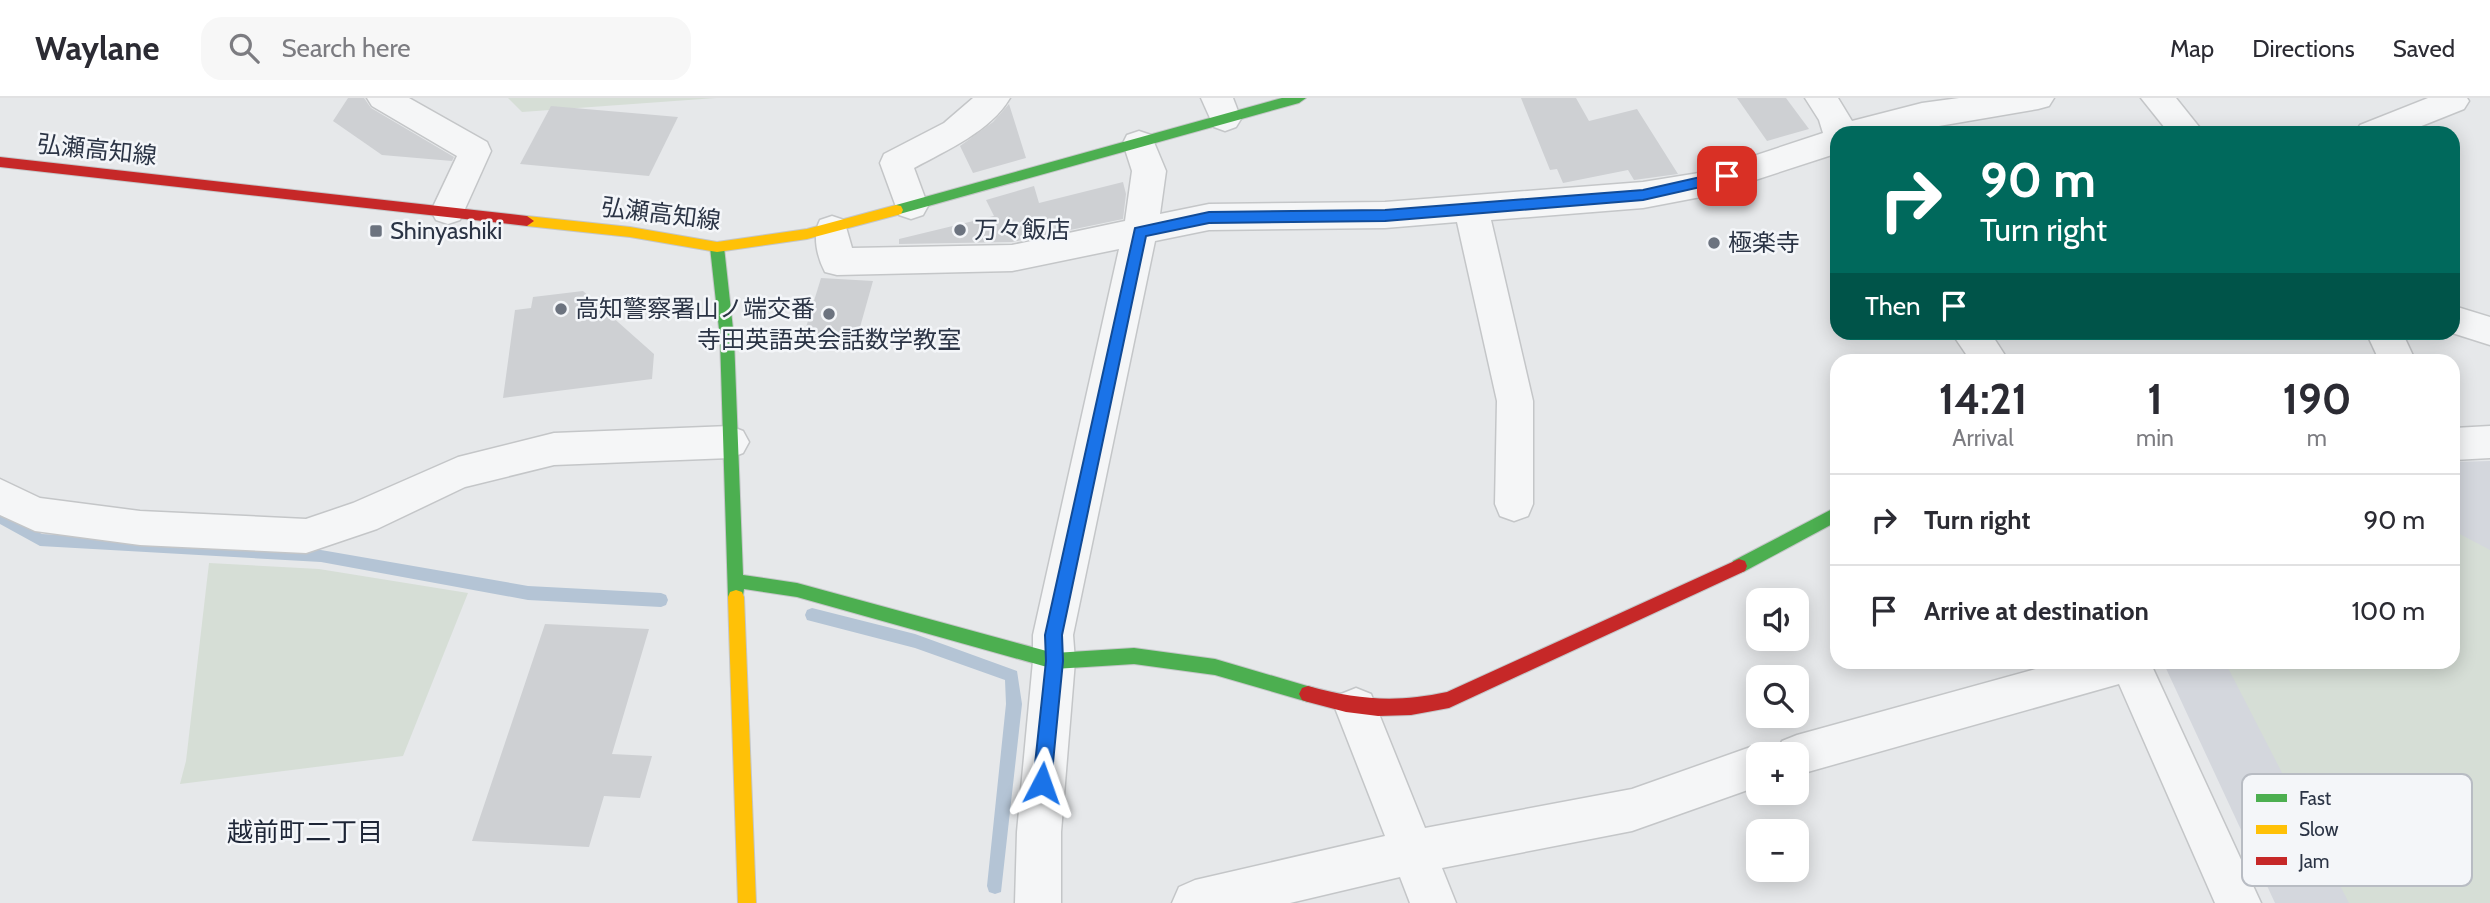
<!DOCTYPE html>
<meta charset="utf-8">
<style>
:root{--surface:#fff;--page:#f7f7f7;--text:#2b2b33;--muted:#7c7c81;--line:#e1e1e2}
body{margin:0;font-family:Cabin,"Noto Sans JP",sans-serif;background:var(--page);color:var(--text);height:100vh;display:flex;flex-direction:column;font-size:26px;white-space:nowrap}
*{box-sizing:border-box;margin:0}
p{font-size:23px;color:var(--muted)}
.icon{flex:none;width:38px;height:38px;fill:none;stroke:currentColor;stroke-width:2;stroke-linecap:round;stroke-linejoin:round}
.map{position:relative;flex:1;overflow:hidden}
.drawer{position:absolute;left:1830px;top:256px;width:630px;height:315px;display:flex;flex-direction:column;background:var(--surface);border-radius:21px;box-shadow:0 4px 18px #0003}
.drawer>*{flex:none}
.banner{position:absolute;left:1830px;top:28px;width:630px;height:214px;border-radius:21px;box-shadow:0 4px 18px #0003;background:#00695c;color:#fff;overflow:hidden}
.controls{position:absolute;left:1746px;top:490px;display:grid;gap:14px}
.controls a{display:grid;place-items:center;width:63px;height:63px;border-radius:14px;background:var(--surface);box-shadow:0 4px 18px #0003;font-size:35px}
.pin{position:absolute;display:grid;place-items:center;width:60px;height:60px;color:#fff;margin:-30px;border-radius:14px;box-shadow:0 4px 10px #0006}
.me{position:absolute;width:77px;margin:-38px;rotate:4deg;stroke-linejoin:round;filter:drop-shadow(0 0 5px #0008)}
.turn{display:flex;align-items:center;gap:24px;height:147px;padding:0 35px;font-size:32px}
.turn .icon{width:91px;height:91px;stroke-width:2.5}
.turn b{display:block;font-size:49px;line-height:60px}
.then{display:flex;align-items:center;height:66px;padding:0 35px;background:#0003;gap:14px;font-size:26px}
.eta{display:flex;justify-content:space-evenly;align-items:center;height:119px;text-align:center}
.eta b{font-size:42px;font-weight:700;line-height:49px}
ul{padding:0;list-style:none}
li{display:flex;align-items:center;gap:21px;height:91px;padding:0 35px;border-top:2px solid var(--line)}
li div{flex:1}
li b{display:block;font-size:26px}
li em{font-style:normal}
header{display:flex;align-items:center;gap:42px;box-sizing:border-box;height:98px;padding:0 35px;background:var(--surface);border-bottom:2px solid var(--line)}
header strong{font-size:33px}
nav{display:flex;gap:38px;margin-inline-start:auto;font-size:24px}
.search{width:490px;height:63px;background:var(--page);display:flex;align-items:center;gap:18px;box-sizing:border-box;padding:0 24px;border-radius:21px;color:var(--muted);font-size:26px}
.map>svg:first-child{display:block}
.built{fill:#d4d7dd}
.green{fill:#d6ded6}
.lines{fill:none;stroke-linecap:round;stroke-linejoin:round}
.stream{fill:#b4c4d5;fill-rule:evenodd}
.building{fill:#ced0d3}
.street-casing{stroke:#c4c6c8;stroke-width:3}
.fast-casing{stroke:#c4c6c8;stroke-width:2}
.slow-casing{stroke:#c4c6c8;stroke-width:2}
.jam-casing{stroke:#c4c6c8;stroke-width:2}
.street{fill:#f5f6f7;fill-rule:evenodd}
.fast{fill:#4caf50;fill-rule:evenodd}
.slow{fill:#ffc107;fill-rule:evenodd}
.jam{fill:#c62828;fill-rule:evenodd}
.route{fill:#1a73e8;stroke:#114b97;stroke-width:2}
.poi-dot{fill:#6c737f;stroke:#f4f6f9;stroke-width:2.5}
.labels{text-anchor:middle;stroke-width:5;stroke-linejoin:round;paint-order:stroke}
.street-label{font-size:24px;fill:#2b3445;stroke:#f4f6f9}
.poi-label{font-size:24px;fill:#2b3445;stroke:#f4f6f9;text-anchor:start}
.neighbourhood-label{font-size:26px;fill:#1d2536;stroke:#f4f6f9}
.key{fill:#f4f6f9;stroke:#b8bcc3;stroke-width:2}
.key-label{font-size:19px;fill:#2b3445}
</style>
<header>
<strong>Waylane</strong>
<div class="search"><svg class="icon" aria-label="search" viewBox="0 0 24 24"><circle cx="10" cy="10" r="6"/><path d="M15 15l6 6"/></svg>Search here</div>
<nav><a>Map</a><a>Directions</a><a>Saved</a></nav>
</header>
<div class="map">
<svg width="2490" height="805" viewBox="0 0 2490 805">
<rect width="100%" height="100%" fill="#e6e8ea"/>
<path class="built" d="M 2490,363 L 2490,805 L 2275,805 L 2163,564 L 2454,564 L 2454,364 Z"/>
<g class="green">
<path d="M 508,0 L 716,0 L 522,14 Z"/>
<path d="M 2454,433 L 2490,452 L 2490,805 L 2349,805 L 2225,564 L 2454,564 Z"/>
<path d="M 209,465 L 319,471 L 468,495 L 403,658 L 180,686 L 186,663 Z"/>
</g>
<g class="lines">
<g class="stream">
<path d="M 0,413 L 42,436 L 321,452 L 528,488 L 661,495 L 666,497 L 668,502 L 666,507 L 661,509 L 528,502 L 321,464 L 40,448 L 0,426 Z"/>
<path d="M 812,510 L 915,536 L 1017,573 L 1022,606 L 1001,794 L 995,796 L 989,794 L 987,788 L 1006,606 L 1005,582 L 915,550 L 807,522 L 805,517 L 807,512 Z"/>
</g>
</g>
<g class="building">
<path d="M 348,0 L 364,0 L 371,10 L 454,59 L 452,63 L 382,57 L 333,23 Z"/>
<path d="M 1521,0 L 1576,0 L 1589,23 L 1637,11 L 1678,76 L 1634,82 L 1628,72 L 1563,85 L 1557,71 L 1550,72 Z"/>
<path d="M 1737,0 L 1786,0 L 1809,31 L 1767,43 Z"/>
<path d="M 1009,6 L 1026,60 L 973,75 L 960,48 L 993,24 Z"/>
<path d="M 551,8 L 678,19 L 649,78 L 520,66 Z"/>
<path d="M 1123,84 L 1126,96 L 1123,121 L 1012,144 L 899,146 L 899,141 L 994,118 L 986,102 L 1034,88 L 1039,105 Z"/>
<path d="M 821,180 L 873,183 L 853,254 L 800,249 Z"/>
<path d="M 583,193 L 654,256 L 652,281 L 503,300 L 515,212 L 531,210 L 533,199 Z"/>
<path d="M 545,526 L 649,531 L 612,656 L 652,658 L 640,700 L 604,698 L 589,749 L 472,743 Z"/>
</g>
<g class="lines">
<g class="street-casing">
<g id="street">
<path d="M 367,0 L 409,0 L 487,44 L 491,53 L 460,122 L 448,126 L 436,122 L 431,113 L 457,58 L 372,8 Z"/>
<path d="M 973,0 L 1010,0 C 991,33 947,52 914,70 L 928,108 L 923,117 L 911,121 L 899,117 L 880,65 L 884,56 L 944,25 Z"/>
<path d="M 1201,0 L 1233,0 L 1241,21 L 1236,29 L 1225,33 L 1214,29 Z"/>
<path d="M 1805,0 L 1838,0 L 1852,23 L 1922,5 L 1959,0 L 2054,0 L 2049,8 L 2038,11 L 1898,35 L 1838,35 L 1838,55 L 1706,98 L 1643,110 L 1491,122 L 1533,303 L 1533,406 L 1528,418 L 1514,423 L 1500,418 L 1495,406 L 1497,303 L 1457,124 L 1385,130 L 1209,132 L 1155,143 L 1073,537 L 1075,563 L 1061,734 L 1061,805 L 1015,805 L 1017,734 L 1033,563 L 1033,537 L 1119,151 L 1012,173 L 837,177 L 825,174 C 817,159 812,137 820,122 L 832,118 L 844,122 L 852,150 L 1012,147 L 1125,123 L 1132,73 L 1123,45 L 1127,37 L 1139,33 L 1151,37 L 1166,73 L 1160,116 L 1209,106 L 1385,104 L 1643,84 L 1705,74 L 1823,35 L 1819,22 Z"/>
<path d="M 2141,0 L 2176,0 L 2204,35 L 2169,35 Z"/>
<path d="M 2428,0 L 2467,0 L 2469,3 L 2464,11 L 2404,35 L 2355,35 L 2360,27 Z"/>
<path d="M 2454,208 L 2490,219 L 2490,247 L 2449,234 L 2454,234 Z"/>
<path d="M 1951,234 L 1990,234 L 2008,262 L 1970,262 Z"/>
<path d="M 2366,234 L 2402,234 L 2415,262 L 2379,262 Z"/>
<path d="M 730,328 L 743,333 L 749,344 L 743,355 L 730,360 L 554,367 L 465,389 L 377,431 L 306,455 L 140,447 L 35,433 L 0,417 L 0,381 L 40,400 L 140,413 L 306,421 L 353,405 L 458,359 L 554,335 Z"/>
<path d="M 2490,328 L 2490,360 L 2454,362 L 2454,330 Z"/>
<path d="M 2061,564 L 2150,564 L 2261,805 L 2215,805 L 2119,586 L 1797,677 L 1797,656 L 1776,656 L 1782,643 L 1797,637 Z"/>
<path d="M 1356,590 L 1371,596 L 1425,730 L 1632,691 L 1759,646 L 1774,652 L 1776,656 L 1759,656 L 1759,688 L 1632,733 L 1442,770 L 1456,805 L 1410,805 L 1400,779 L 1290,805 L 1172,805 L 1179,789 L 1195,782 L 1385,738 L 1335,610 L 1341,596 Z"/>
</g>
</g>
<g class="fast-casing">
<g id="fast">
<path d="M 1282,0 L 1306,0 L 1299,5 L 896,117 L 889,112 L 896,107 Z"/>
<path d="M 717,144 L 724,149 L 734,240 L 743,477 L 797,485 L 1054,555 L 1134,550 L 1215,561 L 1314,590 L 1317,596 L 1314,602 L 1308,604 L 1215,577 L 1134,566 L 1054,571 L 797,499 L 744,491 L 742,504 L 736,506 L 730,504 L 728,499 L 720,240 L 710,149 Z"/>
<path d="M 1838,408 L 1838,423 L 1745,473 L 1739,475 L 1733,473 L 1731,468 L 1733,463 Z"/>
</g>
</g>
<g class="slow-casing">
<g id="slow">
<path d="M 896,107 L 901,108 L 903,112 L 901,116 L 807,141 L 717,154 L 630,139 L 527,128 L 520,123 L 527,118 L 630,129 L 717,144 L 807,131 Z"/>
<path d="M 736,492 L 742,494 L 744,499 L 756,805 L 738,805 L 728,499 L 730,494 Z"/>
</g>
</g>
<g class="jam-casing">
<g id="jam">
<path d="M 0,59 L 527,118 L 534,123 L 527,128 L 0,69 Z"/>
<path d="M 1739,461 L 1745,463 L 1747,468 L 1745,473 L 1449,610 L 1411,617 L 1378,618 L 1346,614 L 1308,604 L 1302,602 L 1299,596 L 1302,590 L 1308,588 C 1359,602 1396,605 1447,594 Z"/>
</g>
</g>
<use href="#street" class="street"/>
<use href="#fast" class="fast"/>
<use href="#slow" class="slow"/>
<use href="#jam" class="jam"/>
</g>
<path class="route" d="M 1727,73 L 1734,78 L 1732,82 L 1643,102 L 1385,123 L 1209,125 L 1146,138 L 1062,537 L 1063,563 L 1051,685 L 1049,691 L 1042,694 L 1036,691 L 1033,685 L 1046,563 L 1045,537 L 1135,130 L 1209,114 L 1385,112 L 1643,92 Z"/>
<g class="poi-dot">
<circle cx="960" cy="132" r="7"/>
<rect x="369" y="126" width="14" height="14" rx="3.5"/>
<circle cx="1714" cy="145" r="7"/>
<circle cx="561" cy="211" r="7"/>
<circle cx="829" cy="216" r="7"/>
</g>
<g class="labels">
<g class="street-label">
<text transform="translate(97 52) rotate(6)" y="8">弘瀬高知線</text>
<text transform="translate(661 116) rotate(7)" y="8">弘瀬高知線</text>
</g>
<g class="poi-label">
<text x="974" y="140">万々飯店</text>
<text x="390" y="141">Shinyashiki</text>
<text x="1728" y="153">極楽寺</text>
<text x="575" y="219">高知警察署山ノ端交番</text>
<text x="829" y="250" text-anchor="middle">寺田英語英会話数学教室</text>
</g>
<g class="neighbourhood-label">
<text x="305" y="743">越前町二丁目</text>
</g>
</g>
<rect x="2242" y="676" width="230" height="112" rx="10" class="key"/>
<rect x="2256" y="696" width="31" height="8" fill="#4caf50"/>
<rect x="2256" y="727" width="31" height="9" fill="#ffc107"/>
<rect x="2256" y="759" width="31" height="8" fill="#c62828"/>
<g class="key-label">
<text x="2299" y="707">Fast</text>
<text x="2299" y="738">Slow</text>
<text x="2299" y="770">Jam</text>
</g>
</svg>
<div class="controls">
<a><svg class="icon" aria-label="sound" viewBox="0 0 24 24"><path d="M4 9h4l5-4v14l-5-4H4zM17 9q2 3 0 6"/></svg></a>
<a><svg class="icon" aria-label="search" viewBox="0 0 24 24"><circle cx="10" cy="10" r="6"/><path d="M15 15l6 6"/></svg></a>
<a>+</a>
<a>−</a>
</div>
<div class="pin" style="left:1727px;top:78px;background:#d93025"><svg class="icon" aria-label="arrive" viewBox="0 0 24 24"><path d="M6 21V4h12l-3 4 3 4H6"/></svg></div>
<svg class="me" style="left:1042px;top:685px" viewBox="-20 -20 40 40"><path d="M0-17L14 15 0 8-14 15z" fill="#1a73e8" stroke="#fff" stroke-width="4"/></svg>
<div class="banner">
<div class="turn"><svg class="icon" aria-label="right" viewBox="0 0 24 24"><path d="M7 20v-9h11M14 6l5 5-5 5"/></svg><div><b>90 m</b>Turn right</div></div>
<div class="then">Then<svg class="icon" aria-label="arrive" viewBox="0 0 24 24"><path d="M6 21V4h12l-3 4 3 4H6"/></svg></div>
</div>
<section class="drawer">
<div class="eta">
<div><b>14:21</b><p>Arrival</p></div>
<div><b>1</b><p>min</p></div>
<div><b>190</b><p>m</p></div>
</div>
<ul>
<li><svg class="icon" aria-label="right" viewBox="0 0 24 24"><path d="M7 20v-9h11M14 6l5 5-5 5"/></svg><div><b>Turn right</b></div><em>90 m</em></li>
<li><svg class="icon" aria-label="arrive" viewBox="0 0 24 24"><path d="M6 21V4h12l-3 4 3 4H6"/></svg><div><b>Arrive at destination</b></div><em>100 m</em></li>
</ul>
</section>
</div>
